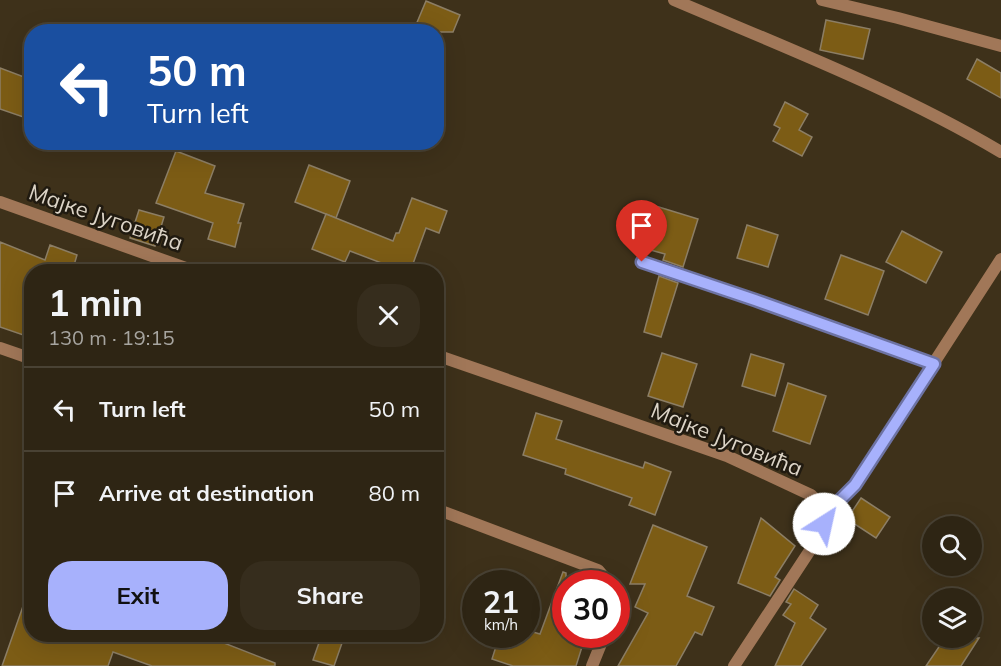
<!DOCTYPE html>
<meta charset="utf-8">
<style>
:root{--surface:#2e2514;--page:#362d1d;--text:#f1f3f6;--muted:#a7a5a0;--line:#494234;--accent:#a7b1fc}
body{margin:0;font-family:Mulish,sans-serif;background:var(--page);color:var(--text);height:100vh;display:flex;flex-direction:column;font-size:22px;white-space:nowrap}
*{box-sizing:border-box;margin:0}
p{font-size:20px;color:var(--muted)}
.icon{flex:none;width:33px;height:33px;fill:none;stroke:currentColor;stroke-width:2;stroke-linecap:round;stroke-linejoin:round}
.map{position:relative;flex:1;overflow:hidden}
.details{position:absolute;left:24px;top:264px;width:420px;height:378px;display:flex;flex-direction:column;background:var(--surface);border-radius:24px;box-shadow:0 6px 24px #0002,0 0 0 2px var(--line)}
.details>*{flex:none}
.top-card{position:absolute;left:24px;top:24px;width:420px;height:126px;border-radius:24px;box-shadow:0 6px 24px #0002,0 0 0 2px var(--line);background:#1a4fa0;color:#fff;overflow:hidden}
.buttons{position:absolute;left:922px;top:516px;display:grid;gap:12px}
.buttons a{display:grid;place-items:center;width:60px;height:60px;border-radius:50%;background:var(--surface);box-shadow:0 6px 24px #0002,0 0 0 2px var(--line);font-size:30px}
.speed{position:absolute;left:462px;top:570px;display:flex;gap:12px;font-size:30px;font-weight:700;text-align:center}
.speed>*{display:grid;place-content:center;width:78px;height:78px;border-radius:50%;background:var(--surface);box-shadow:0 6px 24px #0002,0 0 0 2px var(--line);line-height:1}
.speed small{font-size:15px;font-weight:400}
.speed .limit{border:9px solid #d22;background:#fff;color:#111}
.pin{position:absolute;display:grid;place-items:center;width:51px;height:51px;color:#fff;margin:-62px -26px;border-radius:50% 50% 50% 0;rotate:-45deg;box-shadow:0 0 6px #0007}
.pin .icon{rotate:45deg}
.me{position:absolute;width:66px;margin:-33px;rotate:35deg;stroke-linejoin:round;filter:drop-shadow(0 0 4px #0008)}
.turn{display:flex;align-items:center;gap:21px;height:126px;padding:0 24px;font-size:27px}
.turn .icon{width:78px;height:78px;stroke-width:2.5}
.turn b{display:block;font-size:42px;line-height:51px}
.round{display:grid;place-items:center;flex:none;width:63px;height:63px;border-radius:24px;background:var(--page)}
.headline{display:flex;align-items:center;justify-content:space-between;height:102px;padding:0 24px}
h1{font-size:36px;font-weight:700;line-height:45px}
.cta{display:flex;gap:12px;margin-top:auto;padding:12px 24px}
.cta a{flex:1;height:69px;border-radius:24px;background:var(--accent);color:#111;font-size:24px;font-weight:700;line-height:69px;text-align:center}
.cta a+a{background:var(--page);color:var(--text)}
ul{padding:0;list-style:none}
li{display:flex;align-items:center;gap:18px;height:84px;padding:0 24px;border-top:2px solid var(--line)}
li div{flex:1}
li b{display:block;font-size:22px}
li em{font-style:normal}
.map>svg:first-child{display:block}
.building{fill:#7c5c15;stroke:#8c7e65;stroke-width:1.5}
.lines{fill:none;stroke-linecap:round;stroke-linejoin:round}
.service{stroke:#a17758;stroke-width:12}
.minor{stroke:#a17758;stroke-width:12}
.route-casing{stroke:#6d73a4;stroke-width:15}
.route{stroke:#a7b1fc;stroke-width:10}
.labels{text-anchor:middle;stroke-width:5;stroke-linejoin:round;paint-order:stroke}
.street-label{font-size:22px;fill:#dcd4c7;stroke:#201a10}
</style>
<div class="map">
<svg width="1001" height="666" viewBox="0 0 1001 666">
<rect width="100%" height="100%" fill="#3e311a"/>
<g class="building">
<path d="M 426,1 L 460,15 L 453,32 L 413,32 Z"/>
<path d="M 826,20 L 870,29 L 863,59 L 820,50 Z"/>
<path d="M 977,59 L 1001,73 L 1001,98 L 967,79 Z"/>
<path d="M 0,68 L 32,80 L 32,120 L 0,109 Z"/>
<path d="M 785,102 L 808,114 L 799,130 L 812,137 L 802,156 L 773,141 L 780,128 L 774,125 Z"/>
<path d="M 176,151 L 215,166 L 205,193 L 244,204 L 238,223 L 241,223 L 235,247 L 208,239 L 213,223 L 156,203 Z"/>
<path d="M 309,165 L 350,181 L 336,218 L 295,202 Z"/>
<path d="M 412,198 L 447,211 L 439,233 L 426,228 L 410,272 L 405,272 L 350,251 L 345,262 L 312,249 L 326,214 L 393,241 L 396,233 L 399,233 Z"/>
<path d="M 649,204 L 698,219 L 683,267 L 663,260 L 665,254 L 636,246 Z"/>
<path d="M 139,210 L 164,217 L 155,246 L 130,238 Z"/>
<path d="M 747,225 L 778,235 L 768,267 L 737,258 Z"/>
<path d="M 902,231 L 942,252 L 926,283 L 886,262 Z"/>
<path d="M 0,242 L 45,260 L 50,245 L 77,255 L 72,272 L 32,272 L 32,338 L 0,327 Z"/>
<path d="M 841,255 L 884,271 L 868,315 L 825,299 Z"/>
<path d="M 659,276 L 678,283 L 661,337 L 644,332 Z"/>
<path d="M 662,353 L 697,364 L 683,407 L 648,396 Z"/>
<path d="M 751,354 L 784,364 L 775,396 L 742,386 Z"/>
<path d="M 788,383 L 826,396 L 810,444 L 773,431 Z"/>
<path d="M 536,413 L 562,421 L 556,439 L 643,468 L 645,462 L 671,472 L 655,515 L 629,505 L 632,498 L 565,474 L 566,469 L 523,455 Z"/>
<path d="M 861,498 L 890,517 L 876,538 L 847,519 Z"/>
<path d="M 761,518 L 795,546 L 775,577 L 780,580 L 770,596 L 738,583 Z"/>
<path d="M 653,525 L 707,547 L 687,596 L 714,607 L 702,635 L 695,632 L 676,666 L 618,666 L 648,613 L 635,607 L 645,584 L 630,584 Z"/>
<path d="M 563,572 L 566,573 L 566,634 L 586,634 L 576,666 L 513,666 L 492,659 L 500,634 L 526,634 L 526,630 L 540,634 Z"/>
<path d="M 794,589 L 818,605 L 810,618 L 826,629 L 801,666 L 775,666 L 795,623 L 783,615 L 791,604 L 786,602 Z"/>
<path d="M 28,592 L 32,592 L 32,634 L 201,634 L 275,663 L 275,666 L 152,666 L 113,652 L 108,666 L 2,666 Z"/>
<path d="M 321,637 L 342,643 L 334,666 L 313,660 Z"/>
<path d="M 945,638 L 979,638 L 961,666 L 926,666 Z"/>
</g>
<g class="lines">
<g class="service">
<path d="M 674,0 C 784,47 898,91 1001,152"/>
<path d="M 642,262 L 755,300 L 934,364"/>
<path d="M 825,515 L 855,485 L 1001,259"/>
</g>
<g class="minor">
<path d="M 822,0 L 898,18 L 1001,46"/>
<path d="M 0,202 L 197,272"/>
<path d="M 0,348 L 32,359"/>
<path d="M 436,355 L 727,456 L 811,495 C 826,509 827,516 820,535 L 734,666"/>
<path d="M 436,509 L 598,570 L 610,584"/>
<path d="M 592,666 L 605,634"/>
</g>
</g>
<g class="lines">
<g class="route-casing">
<path id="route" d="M 642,262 L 755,300 L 934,364 L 855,485 L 825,515 L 824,524"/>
</g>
<use href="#route" class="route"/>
</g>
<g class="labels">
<g class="street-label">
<text transform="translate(106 217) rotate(19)" y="8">Мајке Југовића</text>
<text transform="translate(727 439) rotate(22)" y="8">Мајке Југовића</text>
</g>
</g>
</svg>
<div class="buttons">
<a><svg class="icon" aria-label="search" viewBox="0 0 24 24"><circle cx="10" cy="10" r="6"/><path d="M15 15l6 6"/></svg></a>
<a><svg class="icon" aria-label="layers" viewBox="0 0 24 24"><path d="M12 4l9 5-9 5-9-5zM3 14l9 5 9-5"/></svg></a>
</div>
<div class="speed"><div>21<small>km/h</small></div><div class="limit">30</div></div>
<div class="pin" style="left:642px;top:262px;background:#d93025"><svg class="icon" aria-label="arrive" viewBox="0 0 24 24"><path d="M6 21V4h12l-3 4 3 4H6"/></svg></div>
<svg class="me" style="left:824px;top:524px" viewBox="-20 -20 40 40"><circle r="19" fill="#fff"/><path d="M0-13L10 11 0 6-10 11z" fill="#a7b1fc"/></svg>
<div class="top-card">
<div class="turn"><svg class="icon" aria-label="left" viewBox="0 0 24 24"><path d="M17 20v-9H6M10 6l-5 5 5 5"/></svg><div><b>50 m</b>Turn left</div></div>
</div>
<section class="details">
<div class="headline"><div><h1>1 min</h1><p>130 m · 19:15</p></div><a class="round"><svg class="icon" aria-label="close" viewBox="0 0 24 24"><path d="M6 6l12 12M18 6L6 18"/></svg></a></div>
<ul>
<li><svg class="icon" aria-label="left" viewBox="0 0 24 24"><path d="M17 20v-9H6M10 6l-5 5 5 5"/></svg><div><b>Turn left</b></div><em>50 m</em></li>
<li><svg class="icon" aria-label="arrive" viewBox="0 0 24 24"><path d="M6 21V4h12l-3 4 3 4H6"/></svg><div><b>Arrive at destination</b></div><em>80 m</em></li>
</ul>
<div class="cta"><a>Exit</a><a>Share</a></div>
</section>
</div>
